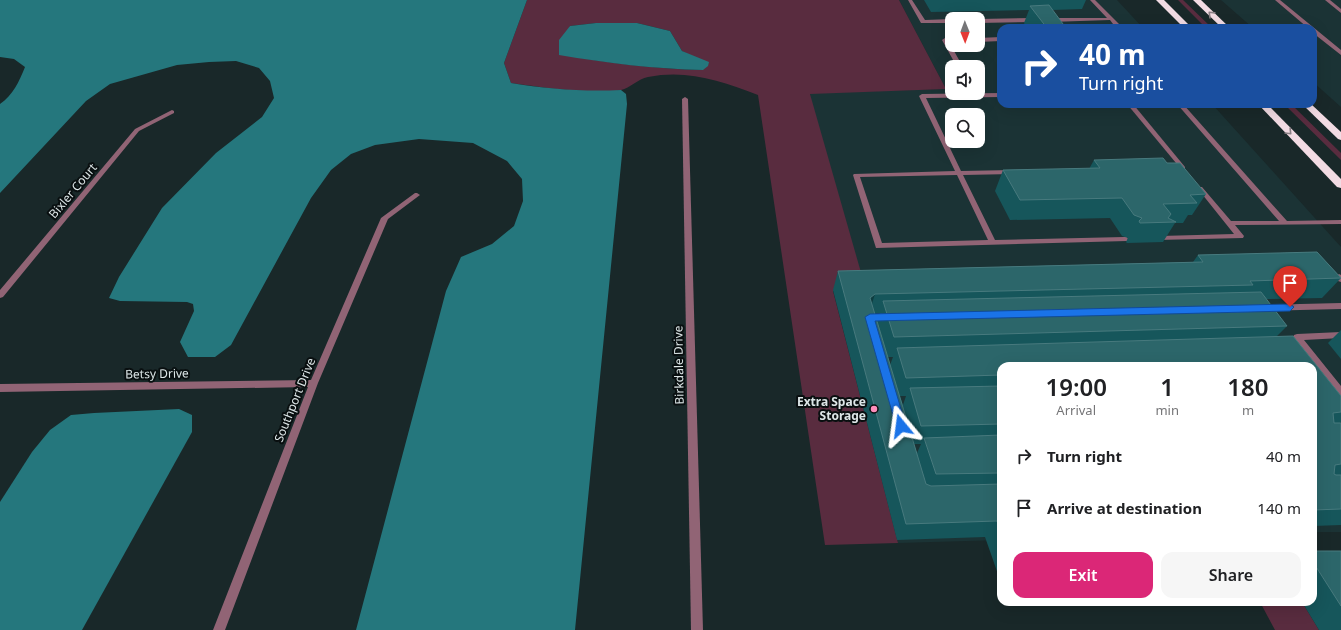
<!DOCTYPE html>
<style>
:root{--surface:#fff;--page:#f6f6f6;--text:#202124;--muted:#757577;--accent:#db2777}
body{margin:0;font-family:"Noto Sans",sans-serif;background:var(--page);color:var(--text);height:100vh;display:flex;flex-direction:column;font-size:15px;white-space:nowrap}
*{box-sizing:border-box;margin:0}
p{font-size:13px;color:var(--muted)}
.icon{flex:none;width:22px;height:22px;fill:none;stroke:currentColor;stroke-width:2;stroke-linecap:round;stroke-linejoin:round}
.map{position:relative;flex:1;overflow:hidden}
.panel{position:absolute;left:997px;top:362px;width:320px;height:244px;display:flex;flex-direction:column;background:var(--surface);border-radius:12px;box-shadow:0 4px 16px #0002}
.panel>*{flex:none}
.guide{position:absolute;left:997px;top:24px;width:320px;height:84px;border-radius:12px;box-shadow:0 4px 16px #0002;background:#1a4fa0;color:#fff;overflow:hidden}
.needle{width:26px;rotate:179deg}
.buttons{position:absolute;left:945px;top:12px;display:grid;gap:8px}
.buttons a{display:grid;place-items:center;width:40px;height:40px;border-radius:8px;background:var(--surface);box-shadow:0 4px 16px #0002;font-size:20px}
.pin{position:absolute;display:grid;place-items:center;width:34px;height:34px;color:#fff;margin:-41px -17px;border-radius:50% 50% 50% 0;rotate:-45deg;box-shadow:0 0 4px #0007}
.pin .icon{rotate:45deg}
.me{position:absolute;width:44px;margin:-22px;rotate:344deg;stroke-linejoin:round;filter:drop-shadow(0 0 3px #0008)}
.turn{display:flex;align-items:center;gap:14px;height:84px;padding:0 16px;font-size:18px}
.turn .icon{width:52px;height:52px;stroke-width:2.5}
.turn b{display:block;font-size:28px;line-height:34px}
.eta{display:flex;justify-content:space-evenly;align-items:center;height:68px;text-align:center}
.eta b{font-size:24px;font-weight:600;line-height:28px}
.cta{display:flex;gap:8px;margin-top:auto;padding:8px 16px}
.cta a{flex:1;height:46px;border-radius:12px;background:var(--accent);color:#fff;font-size:16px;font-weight:600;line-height:46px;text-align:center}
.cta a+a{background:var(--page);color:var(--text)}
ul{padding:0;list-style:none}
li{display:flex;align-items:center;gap:12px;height:52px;padding:0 16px}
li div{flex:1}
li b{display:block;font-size:15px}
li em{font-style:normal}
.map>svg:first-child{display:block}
.built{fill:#1b3335;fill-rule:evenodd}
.green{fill:#592c3f;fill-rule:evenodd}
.water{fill:#25777d}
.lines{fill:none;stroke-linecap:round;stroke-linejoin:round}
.lane{fill:#916475;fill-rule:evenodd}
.street{fill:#916475;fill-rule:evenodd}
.highway{fill:#f2dbe3;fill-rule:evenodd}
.wall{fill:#16565b;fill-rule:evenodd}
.shaded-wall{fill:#0e3d40}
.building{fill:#2c666a;stroke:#487a7e}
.oneway{stroke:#897f84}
.route{fill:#1a73e8;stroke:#114b97}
.poi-dot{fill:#fe8ebc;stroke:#090f10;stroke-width:1.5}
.labels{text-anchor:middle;stroke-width:4;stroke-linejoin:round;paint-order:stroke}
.street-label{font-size:12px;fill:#dee7e8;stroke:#090f10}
.poi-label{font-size:12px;font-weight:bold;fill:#dee7e8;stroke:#090f10;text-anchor:end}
</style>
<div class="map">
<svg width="1341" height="630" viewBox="0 0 1341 630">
<rect width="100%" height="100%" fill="#192829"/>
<g class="built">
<path d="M 899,0 L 1117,0 L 1143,28 L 1001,28 L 1001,104 L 1212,104 L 1341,247 L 1341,532 L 1313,532 L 1313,366 L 1001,366 L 1001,540 L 898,543 L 833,290 L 810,93 L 946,89 ZM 952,19 L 978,19 L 978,45 L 952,45 ZM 952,67 L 978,67 L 978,93 L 952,93 ZM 952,115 L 978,115 L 978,141 L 952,141 Z"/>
<path d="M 1221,0 L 1341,0 L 1341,107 L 1313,82 L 1313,28 L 1253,28 Z"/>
</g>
<g class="green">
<path d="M 527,0 L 899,0 L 946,89 L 810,94 L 866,290 L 833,291 L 898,543 L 825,545 L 758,95 C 722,81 687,69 648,77 C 638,79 630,88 621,90 C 615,92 608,91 602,91 C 571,92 541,87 511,83 L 504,63 ZM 596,23 L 637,23 L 670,31 L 682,51 L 693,57 L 703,70 C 654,69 608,63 559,54 L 570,26 Z"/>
<path d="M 1178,0 L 1183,0 L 1212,28 L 1206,28 Z"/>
<path d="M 1284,104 L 1291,104 L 1341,153 L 1341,160 Z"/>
<path d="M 1260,602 L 1302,602 L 1319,630 L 1275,630 Z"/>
</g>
<g class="water">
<path d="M 0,0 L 527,0 L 504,63 L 511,83 C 548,89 584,92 621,90 L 626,94 L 627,104 L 575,630 L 356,630 L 446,291 L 461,257 L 492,244 L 514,226 L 523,201 L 522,179 L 507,161 L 473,143 L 419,139 L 375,145 L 351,154 L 331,170 L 311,198 L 231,345 L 215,357 L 188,357 L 180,342 L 194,311 L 193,304 L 187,302 L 120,301 L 109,298 L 119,277 L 162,208 L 216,153 L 262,117 L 274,98 L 270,81 L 259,68 L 236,61 L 209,62 L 177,65 L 110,84 L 86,101 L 0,193 L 0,104 C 13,95 19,82 25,67 L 14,59 L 0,57 Z"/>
<path d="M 596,23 L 637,23 L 670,31 L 682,51 L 709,62 L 708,66 L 703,70 C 654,69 607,63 559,55 L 559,40 L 570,26 Z"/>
<path d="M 179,409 L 192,415 L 192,432 L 82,630 L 0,630 L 0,502 L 32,452 L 50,430 L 71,415 L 94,413 Z"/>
</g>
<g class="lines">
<g class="lane">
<path d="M 908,0 L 912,0 L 925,20 L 952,19 L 952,23 L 921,23 Z"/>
<path d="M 1090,0 L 1095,0 L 1121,26 L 1186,24 L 1189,26 C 1182,30 1128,28 1116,28 L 1110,20 L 1050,22 L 1047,20 L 1050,18 L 1107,18 Z"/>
<path d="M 1275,0 L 1280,0 L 1341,50 L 1341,55 L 1313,33 L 1313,28 L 1308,28 Z"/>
<path d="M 1325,0 L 1330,0 L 1341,9 L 1341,13 Z"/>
<path d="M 978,19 L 1034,18 L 1037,20 L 1034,22 L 978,23 Z"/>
<path d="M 1001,37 L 1001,41 L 978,42 L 978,38 Z"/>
<path d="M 945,38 L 952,38 L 952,42 L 949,42 L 963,67 L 957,67 L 942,40 Z"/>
<path d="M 1001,93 L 1001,97 L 926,98 L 961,171 L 1013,170 L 1016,172 L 1013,174 L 963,175 L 995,240 L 1124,237 L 1127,237 L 1128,239 L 1127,241 L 876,248 L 853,175 L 854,174 L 955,171 L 919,96 L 922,94 ZM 957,175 L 988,240 L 882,243 L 860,177 Z"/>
<path d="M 1127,104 L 1133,104 L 1185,167 L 1185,169 L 1181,169 Z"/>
<path d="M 1177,104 L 1183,104 L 1287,221 L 1341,220 L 1341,224 L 1235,225 L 1244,236 L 1243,238 L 1157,240 L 1156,238 L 1160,236 L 1234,234 L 1198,189 L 1198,187 L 1202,187 L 1231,221 L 1279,221 Z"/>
<path d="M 1339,274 L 1341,275 L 1341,282 L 1338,281 L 1335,277 Z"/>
<path d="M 1341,303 L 1341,309 L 1263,311 L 1259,308 L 1263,305 Z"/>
<path d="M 1341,332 L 1341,338 L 1304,340 L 1341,386 L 1341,396 L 1338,395 L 1293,337 L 1294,335 L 1297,334 Z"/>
</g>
<g class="street">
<path d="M 685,97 L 688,99 L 703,630 L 691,630 L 682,99 Z"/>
<path d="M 172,110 L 174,111 L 174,113 L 139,131 L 3,297 L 0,298 L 0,290 L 135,129 Z"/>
<path d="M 415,193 L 417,193 L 420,195 L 388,219 L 318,383 L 225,630 L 213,630 L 308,387 L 0,392 L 0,384 L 311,380 L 381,218 Z"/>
</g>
<g class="highway">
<path d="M 1156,0 L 1164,0 L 1192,28 L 1184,28 Z"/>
<path d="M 1193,0 L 1201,0 L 1230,28 L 1222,28 Z"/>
<path d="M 1258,104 L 1267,104 L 1341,179 L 1341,188 L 1337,187 Z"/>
<path d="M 1302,104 L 1311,104 L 1341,132 L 1341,140 L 1338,139 Z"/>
</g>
</g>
<g class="wall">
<path d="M 924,0 L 1086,0 L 1082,9 L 1052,10 L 1066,28 L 1027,28 L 1024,23 L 1029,10 L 931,12 Z"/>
<path d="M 1094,160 L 1167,163 L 1206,194 L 1192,215 L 1188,215 L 1183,223 L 1175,223 L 1163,242 L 1127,243 L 1126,242 L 1128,238 L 1122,236 L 1110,218 L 1010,220 L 995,191 L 1003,170 L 1089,169 Z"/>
<path d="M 1317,252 L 1341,278 L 1322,298 L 1266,299 L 1287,326 L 1277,336 L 1293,336 L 1341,396 L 1341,422 L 1340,423 L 1341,423 L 1341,525 L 1313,526 L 1313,366 L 1001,366 L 1001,577 L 999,577 L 985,537 L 897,540 L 833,290 L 838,271 L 1193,262 L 1198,255 ZM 875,313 L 880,313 L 877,321 ZM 888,357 L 893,357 L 890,365 ZM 900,396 L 906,396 L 903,405 ZM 914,444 L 921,444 L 917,453 Z"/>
<path d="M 1341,330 L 1341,359 L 1328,343 Z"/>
<path d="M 1313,551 L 1341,551 L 1341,630 L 1319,630 L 1302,602 L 1313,602 Z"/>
</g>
<path class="shaded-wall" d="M 875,294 L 869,313 L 870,298 Z"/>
<g class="building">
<path d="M 1049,5 L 1066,28 L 1047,28 L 1030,6 Z"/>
<path d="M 1163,158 L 1167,163 L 1180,163 L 1206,194 L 1190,195 L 1197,203 L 1163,204 L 1171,214 L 1168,218 L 1176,222 L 1140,223 L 1139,221 L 1142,218 L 1134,215 L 1122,198 L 1020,200 L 1003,170 L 1100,168 L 1094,160 Z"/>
<path d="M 1317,252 L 1341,278 L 1250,281 L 1253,285 L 875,294 L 870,298 L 926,484 L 931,486 L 1001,484 L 1001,531 L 997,521 L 906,524 L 838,271 L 1203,262 L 1198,255 Z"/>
<path d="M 1261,292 L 1287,326 L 894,337 L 883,301 Z"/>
<path d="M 1293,336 L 1341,396 L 1341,412 L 1333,413 L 1334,423 L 1341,423 L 1341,464 L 1335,465 L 1334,474 L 1336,475 L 1341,475 L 1341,509 L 1313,510 L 1313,366 L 1001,366 L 1001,375 L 906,378 L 897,348 Z"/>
<path d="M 1001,386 L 1001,424 L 921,426 L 910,388 Z"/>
<path d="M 1001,435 L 1001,473 L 936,474 L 924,438 Z"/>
<path d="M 1313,551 L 1341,551 L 1341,606 L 1313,562 Z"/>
</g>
<defs><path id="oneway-chevron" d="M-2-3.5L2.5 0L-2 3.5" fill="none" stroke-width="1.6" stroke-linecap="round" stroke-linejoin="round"/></defs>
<g class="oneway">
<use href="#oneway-chevron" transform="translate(1211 14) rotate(-136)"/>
<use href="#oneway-chevron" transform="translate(1289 132) rotate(46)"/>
</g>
<path class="route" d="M 1290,304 L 1294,307 L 1290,311 L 875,321 L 906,426 L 905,429 L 901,430 L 897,429 L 896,426 L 865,317 L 870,314 Z"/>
<circle class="poi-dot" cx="874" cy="409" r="4"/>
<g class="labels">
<g class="street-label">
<text transform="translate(73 191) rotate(-50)" y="4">Bixler Court</text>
<text transform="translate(679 365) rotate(-91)" y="4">Birkdale Drive</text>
<text transform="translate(157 374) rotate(-1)" y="4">Betsy Drive</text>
<text transform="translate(295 400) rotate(-68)" y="4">Southport Drive</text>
</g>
<g class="poi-label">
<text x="866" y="406">Extra Space<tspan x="866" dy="14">Storage</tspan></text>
</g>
</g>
</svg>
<div class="buttons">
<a><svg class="needle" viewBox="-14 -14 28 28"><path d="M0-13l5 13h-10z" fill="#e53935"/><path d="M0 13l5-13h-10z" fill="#757577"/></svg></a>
<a><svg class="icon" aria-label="sound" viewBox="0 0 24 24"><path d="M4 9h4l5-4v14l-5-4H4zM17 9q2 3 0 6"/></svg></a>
<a><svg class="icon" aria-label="search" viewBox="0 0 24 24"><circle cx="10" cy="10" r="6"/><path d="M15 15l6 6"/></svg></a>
</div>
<div class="pin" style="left:1290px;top:307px;background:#d93025"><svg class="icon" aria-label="arrive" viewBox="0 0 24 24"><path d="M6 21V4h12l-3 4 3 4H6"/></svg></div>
<svg class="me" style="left:901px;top:426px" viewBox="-20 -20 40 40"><path d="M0-17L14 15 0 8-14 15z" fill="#1a73e8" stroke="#fff" stroke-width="4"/></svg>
<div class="guide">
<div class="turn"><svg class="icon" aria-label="right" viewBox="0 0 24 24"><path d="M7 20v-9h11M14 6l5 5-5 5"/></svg><div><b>40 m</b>Turn right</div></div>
</div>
<section class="panel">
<div class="eta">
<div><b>19:00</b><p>Arrival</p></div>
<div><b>1</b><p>min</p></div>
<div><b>180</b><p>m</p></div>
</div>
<ul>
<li><svg class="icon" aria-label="right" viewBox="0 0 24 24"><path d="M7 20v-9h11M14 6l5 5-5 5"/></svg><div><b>Turn right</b></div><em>40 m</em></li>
<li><svg class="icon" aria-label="arrive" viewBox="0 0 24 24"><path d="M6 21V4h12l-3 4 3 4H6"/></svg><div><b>Arrive at destination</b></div><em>140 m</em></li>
</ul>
<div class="cta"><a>Exit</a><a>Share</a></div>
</section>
</div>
